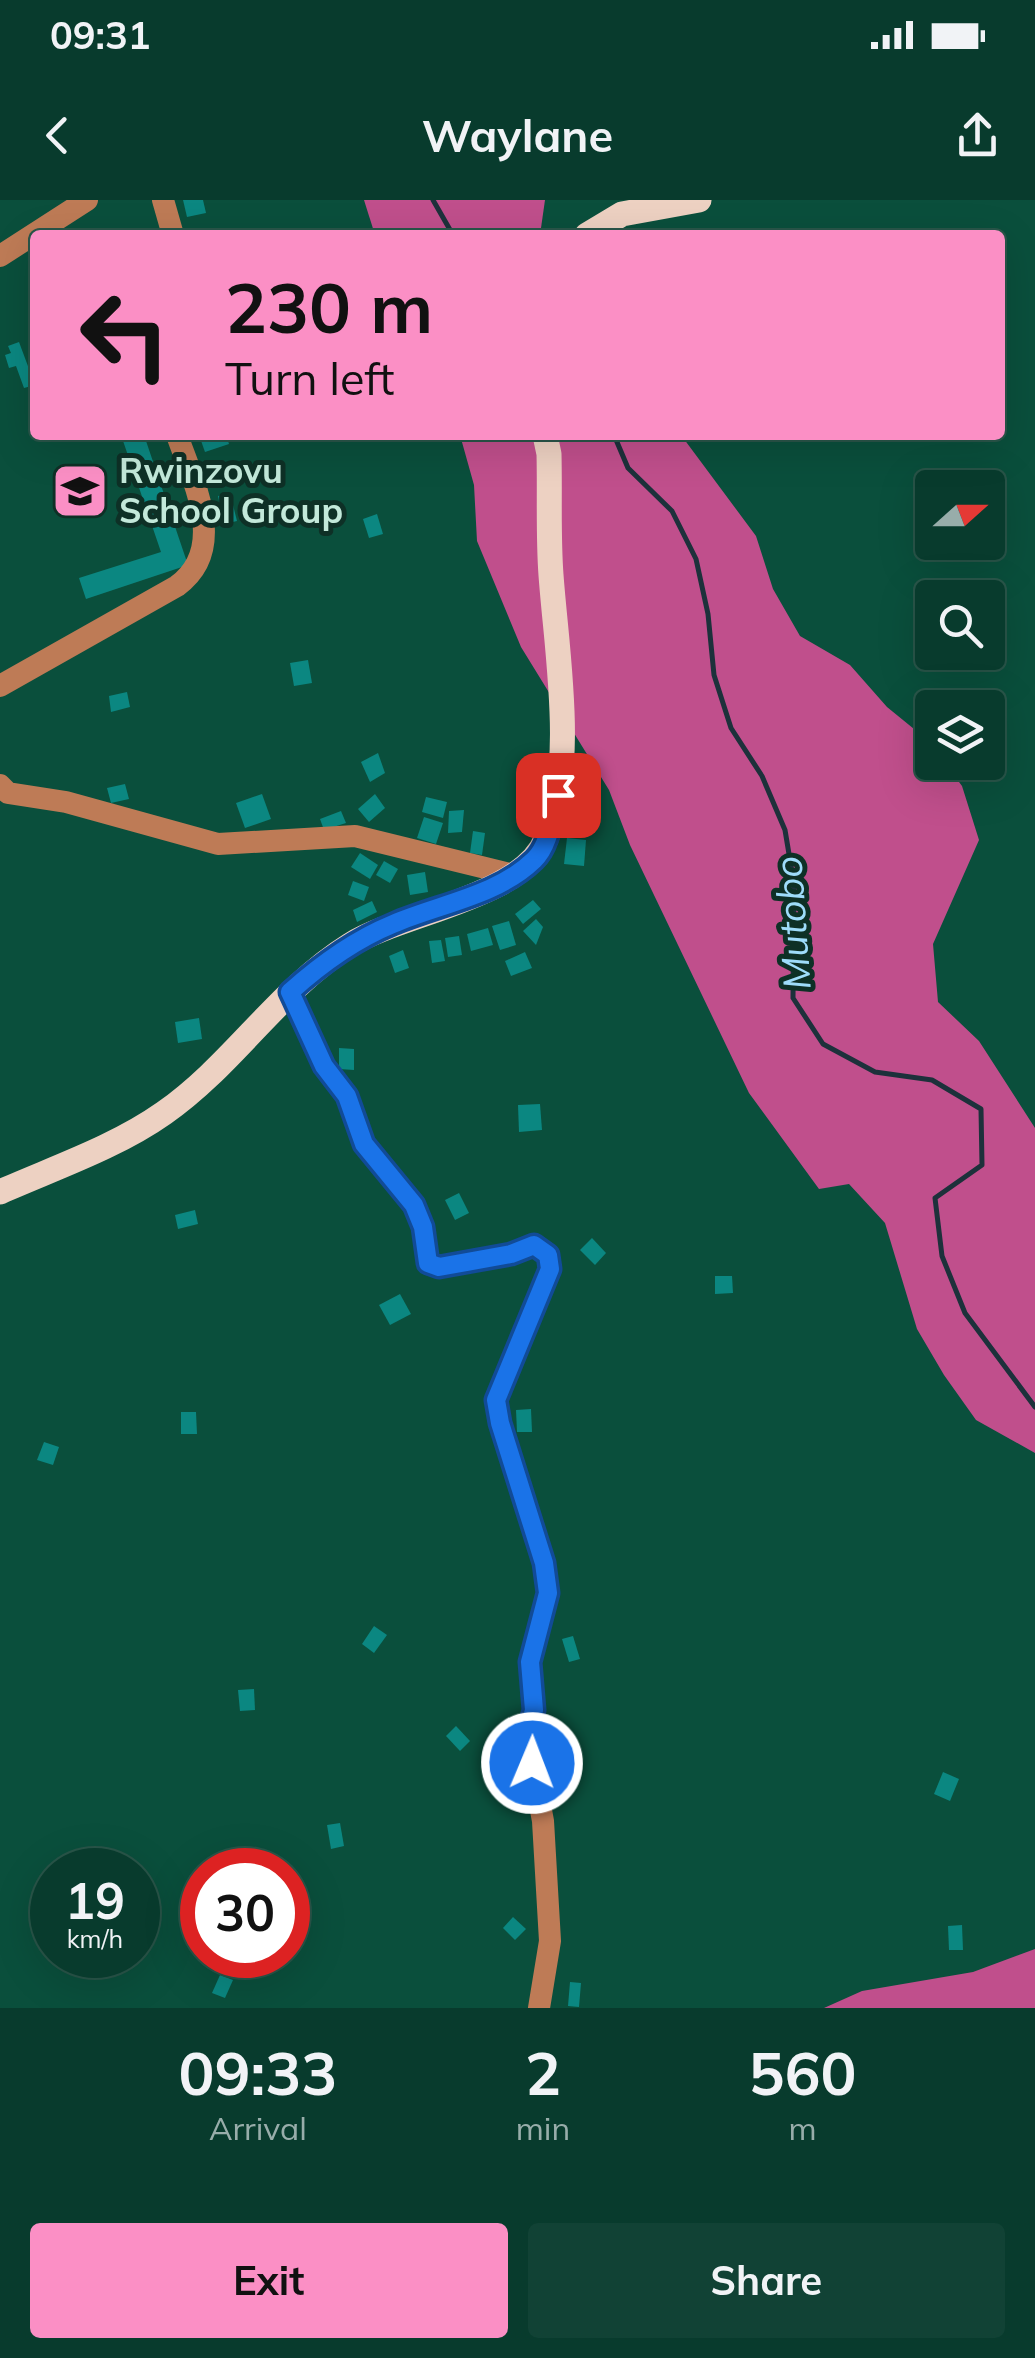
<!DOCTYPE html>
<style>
:root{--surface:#083b2d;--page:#114235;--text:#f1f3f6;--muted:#98adaa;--line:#295549;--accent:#fb8fc5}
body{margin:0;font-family:Mulish,sans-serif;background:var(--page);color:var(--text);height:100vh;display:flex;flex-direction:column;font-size:38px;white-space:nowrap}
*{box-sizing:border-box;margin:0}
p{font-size:32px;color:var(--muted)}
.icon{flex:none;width:55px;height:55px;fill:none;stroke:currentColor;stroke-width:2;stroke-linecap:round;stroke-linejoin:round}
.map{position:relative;height:1808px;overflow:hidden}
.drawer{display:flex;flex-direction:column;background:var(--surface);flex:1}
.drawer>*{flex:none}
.guide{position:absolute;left:30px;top:30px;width:975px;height:210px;border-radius:10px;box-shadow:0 10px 40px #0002,0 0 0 2px var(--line);background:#fb8fc5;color:#111;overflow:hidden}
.needle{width:65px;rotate:69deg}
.tools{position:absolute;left:915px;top:270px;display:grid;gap:20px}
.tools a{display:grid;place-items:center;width:90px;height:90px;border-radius:10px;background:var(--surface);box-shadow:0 10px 40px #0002,0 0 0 2px var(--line);font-size:50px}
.speed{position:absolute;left:30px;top:1648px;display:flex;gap:20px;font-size:50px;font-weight:700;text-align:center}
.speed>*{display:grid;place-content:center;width:130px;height:130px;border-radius:50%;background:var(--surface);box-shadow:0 10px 40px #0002,0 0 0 2px var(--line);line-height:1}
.speed small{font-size:25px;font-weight:400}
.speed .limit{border:15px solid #d22;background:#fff;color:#111}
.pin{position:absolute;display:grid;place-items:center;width:85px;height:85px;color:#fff;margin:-42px;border-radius:20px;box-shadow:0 5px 15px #0006}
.me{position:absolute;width:110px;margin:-55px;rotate:1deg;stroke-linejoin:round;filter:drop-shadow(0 0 8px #0008)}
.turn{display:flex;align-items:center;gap:35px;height:210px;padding:0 30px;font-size:45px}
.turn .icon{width:130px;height:130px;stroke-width:2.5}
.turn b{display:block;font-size:70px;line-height:85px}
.eta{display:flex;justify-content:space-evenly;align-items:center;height:170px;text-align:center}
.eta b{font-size:60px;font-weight:700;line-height:70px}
.cta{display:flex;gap:20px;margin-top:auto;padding:20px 30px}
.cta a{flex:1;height:115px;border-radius:10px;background:var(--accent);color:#111;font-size:40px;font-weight:700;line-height:115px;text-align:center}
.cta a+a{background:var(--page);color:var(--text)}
.status{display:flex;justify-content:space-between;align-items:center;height:70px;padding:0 50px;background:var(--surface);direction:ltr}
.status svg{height:28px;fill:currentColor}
header{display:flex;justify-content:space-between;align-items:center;height:130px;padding:0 30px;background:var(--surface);font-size:45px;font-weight:700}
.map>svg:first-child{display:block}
.forest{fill:#c04f8c}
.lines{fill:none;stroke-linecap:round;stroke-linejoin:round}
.stream{stroke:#1d313b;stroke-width:5}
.building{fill:#0b8781}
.minor{stroke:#be7b56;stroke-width:22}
.major{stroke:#edd1c2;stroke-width:25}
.route-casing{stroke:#114b97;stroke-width:25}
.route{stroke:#1a73e8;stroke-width:18}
.labels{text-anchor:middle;stroke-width:10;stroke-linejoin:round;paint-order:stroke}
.poi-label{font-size:35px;font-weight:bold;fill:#c3e9da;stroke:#0e3026;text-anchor:start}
.water-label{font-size:38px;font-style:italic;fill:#9edcfa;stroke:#0e3026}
</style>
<div class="status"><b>09:31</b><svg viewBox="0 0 49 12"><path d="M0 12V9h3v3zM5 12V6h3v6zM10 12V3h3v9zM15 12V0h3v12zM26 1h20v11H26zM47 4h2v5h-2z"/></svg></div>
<header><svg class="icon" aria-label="back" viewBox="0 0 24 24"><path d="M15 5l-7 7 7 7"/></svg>Waylane<svg class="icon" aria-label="share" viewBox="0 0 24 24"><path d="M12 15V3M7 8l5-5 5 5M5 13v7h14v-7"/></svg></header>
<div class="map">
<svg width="1035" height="1808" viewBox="0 0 1035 1808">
<rect width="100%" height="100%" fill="#0a4f3c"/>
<g class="forest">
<path d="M 364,0 L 545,0 L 540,35 L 375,35 Z"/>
<path d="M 460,235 L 681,235 L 756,336 L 773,389 L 800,436 L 850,465 L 887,507 L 930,542 L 932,562 L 945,563 L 962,586 L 979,640 L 933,744 L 938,802 L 979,841 L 1035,928 L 1035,1253 L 976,1220 L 944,1175 L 917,1129 L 885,1023 L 849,984 L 819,989 L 749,893 L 630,645 L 609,590 L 521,447 L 477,341 L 474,285 Z"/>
<path d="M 1035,1749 L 1035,1808 L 824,1808 L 862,1791 L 973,1772 Z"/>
</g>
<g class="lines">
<g class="stream">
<path d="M 433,0 L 453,35"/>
<path d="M 614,235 L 628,268 L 672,311 L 696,359 L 708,414 L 714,475 L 731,528 L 762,576 L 785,630 L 794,684 L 793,798 L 823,844 L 875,872 L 932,880 L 981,909 L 982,965 L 935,998 L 942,1056 L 965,1113 L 1035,1207"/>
</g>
</g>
<g class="building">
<path d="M 183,0 L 203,0 L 206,13 L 187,17 Z"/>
<path d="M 19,142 L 35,185 L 24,188 L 16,166 L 9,168 L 5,155 L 11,153 L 8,146 Z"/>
<path d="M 121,235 L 144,235 L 188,365 L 86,399 L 79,378 L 161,352 Z"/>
<path d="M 199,235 L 226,235 L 229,244 L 205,252 Z"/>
<path d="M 230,293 L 237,321 L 224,324 L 218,296 Z"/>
<path d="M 377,314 L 383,334 L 369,338 L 363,319 Z"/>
<path d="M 308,460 L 312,483 L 294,486 L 290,463 Z"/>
<path d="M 127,492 L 130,507 L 111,512 L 109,496 Z"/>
<path d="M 378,553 L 385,573 L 370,582 L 361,562 Z"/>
<path d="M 125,584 L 129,599 L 111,603 L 107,588 Z"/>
<path d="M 262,594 L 271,619 L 245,628 L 236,603 Z"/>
<path d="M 375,594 L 385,608 L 369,622 L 358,609 Z"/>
<path d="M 426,597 L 447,602 L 443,618 L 422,612 Z"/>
<path d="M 464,610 L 462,632 L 448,633 L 449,611 Z"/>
<path d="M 341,611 L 346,623 L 324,630 L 320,619 Z"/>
<path d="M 424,617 L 443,623 L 436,644 L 417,638 Z"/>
<path d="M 473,631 L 485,633 L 482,655 L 470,653 Z"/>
<path d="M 567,638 L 586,640 L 584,666 L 564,664 Z"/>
<path d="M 360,653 L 378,665 L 370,679 L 351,667 Z"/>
<path d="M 384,661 L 398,669 L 390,683 L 376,675 Z"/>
<path d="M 425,672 L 428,692 L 410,695 L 407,675 Z"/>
<path d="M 353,681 L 369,687 L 364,701 L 348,695 Z"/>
<path d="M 533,700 L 541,709 L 523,724 L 515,714 Z"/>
<path d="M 372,701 L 377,712 L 357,722 L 353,710 Z"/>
<path d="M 536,719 L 543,727 L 536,745 L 523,731 Z"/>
<path d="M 509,721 L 516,745 L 500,750 L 492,726 Z"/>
<path d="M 488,728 L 493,745 L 471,751 L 467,734 Z"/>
<path d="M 459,736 L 462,755 L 448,757 L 445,738 Z"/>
<path d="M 441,740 L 445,761 L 432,763 L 429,741 Z"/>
<path d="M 403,750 L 409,768 L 395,773 L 389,756 Z"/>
<path d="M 525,752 L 532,768 L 511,776 L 505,761 Z"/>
<path d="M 199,818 L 202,839 L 178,843 L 175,822 Z"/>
<path d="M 339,848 L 354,849 L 354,870 L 339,869 Z"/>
<path d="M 540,904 L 542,930 L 519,932 L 518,905 Z"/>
<path d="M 459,993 L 469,1013 L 455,1020 L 445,1000 Z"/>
<path d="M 195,1010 L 198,1024 L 178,1029 L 175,1015 Z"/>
<path d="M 592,1038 L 606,1053 L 595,1065 L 580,1050 Z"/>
<path d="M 715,1076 L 732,1076 L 733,1093 L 715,1094 Z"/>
<path d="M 400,1094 L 411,1114 L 390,1125 L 379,1105 Z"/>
<path d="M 531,1209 L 532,1232 L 517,1232 L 516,1210 Z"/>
<path d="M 181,1212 L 196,1212 L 197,1234 L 181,1234 Z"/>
<path d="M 44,1242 L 59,1247 L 53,1265 L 37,1260 Z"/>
<path d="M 374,1426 L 387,1435 L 374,1453 L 362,1444 Z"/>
<path d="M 573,1436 L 580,1459 L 569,1462 L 562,1439 Z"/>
<path d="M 254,1489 L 255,1510 L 240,1511 L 238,1490 Z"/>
<path d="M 456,1526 L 470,1541 L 460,1551 L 446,1536 Z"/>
<path d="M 943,1572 L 959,1579 L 950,1601 L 934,1594 Z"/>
<path d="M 340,1623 L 344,1646 L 331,1649 L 327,1625 Z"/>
<path d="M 513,1717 L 526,1729 L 515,1740 L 503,1728 Z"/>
<path d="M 962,1725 L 963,1750 L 949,1750 L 948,1726 Z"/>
<path d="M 220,1775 L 233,1780 L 225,1798 L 212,1793 Z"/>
<path d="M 570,1782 L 581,1783 L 579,1807 L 568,1806 Z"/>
</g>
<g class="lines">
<g class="minor">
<path d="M 163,0 L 173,35"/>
<path d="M 0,56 L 87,0"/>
<path d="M 0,486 L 177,386 C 228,349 194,284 177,235"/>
<path d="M 0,585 L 8,593 L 66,602 L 218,644 L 355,636 L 514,675"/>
<path d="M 290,792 L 324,866 L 347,896 L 364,944 L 414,1005 L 423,1027 L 428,1063 L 439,1067 L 511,1054 L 533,1045 L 548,1055 L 550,1069 L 496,1200 L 500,1223 L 544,1363 L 548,1393 L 530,1462 L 534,1510 L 527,1536 L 543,1621 L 550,1741 L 539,1808"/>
</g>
<g class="major">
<path d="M 587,35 L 622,14 L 699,0"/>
<path d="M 0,992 C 54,968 116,947 164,913 C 233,865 278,790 350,745 C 401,713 524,697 546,639 C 576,561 557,457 551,375 C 548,335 550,294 549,254 L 545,235"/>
</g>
</g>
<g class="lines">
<g class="route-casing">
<path id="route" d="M 532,1563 L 527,1536 L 534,1510 L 530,1462 L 548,1393 L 544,1363 L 500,1223 L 496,1200 L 550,1069 L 548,1055 L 534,1045 L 511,1054 L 439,1067 L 428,1063 L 423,1027 L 414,1005 L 364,944 L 347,896 L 324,866 L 290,792 C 321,764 354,740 393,724 C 439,704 497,696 534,660 C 550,645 552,615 558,595"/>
</g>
<use href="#route" class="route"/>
</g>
<defs>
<g id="school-square" transform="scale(2.875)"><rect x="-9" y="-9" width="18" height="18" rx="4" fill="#fb8fc5" stroke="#0e3026"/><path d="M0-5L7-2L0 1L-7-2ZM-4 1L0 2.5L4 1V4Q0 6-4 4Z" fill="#111"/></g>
</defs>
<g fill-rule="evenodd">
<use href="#school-square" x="80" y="291"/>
</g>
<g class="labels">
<g class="poi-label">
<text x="119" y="283">Rwinzovu<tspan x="119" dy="40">School Group</tspan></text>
</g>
<g class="water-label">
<text transform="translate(793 723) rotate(-94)" y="13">Mutobo</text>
</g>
</g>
</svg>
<div class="tools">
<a><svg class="needle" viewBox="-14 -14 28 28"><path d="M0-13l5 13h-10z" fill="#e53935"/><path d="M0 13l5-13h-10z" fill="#98adaa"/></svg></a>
<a><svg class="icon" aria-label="search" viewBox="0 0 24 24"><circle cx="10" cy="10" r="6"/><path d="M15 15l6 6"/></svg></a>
<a><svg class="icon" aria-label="layers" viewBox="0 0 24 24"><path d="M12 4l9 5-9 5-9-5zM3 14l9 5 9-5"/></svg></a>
</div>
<div class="speed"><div>19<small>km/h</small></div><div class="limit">30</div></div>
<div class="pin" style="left:558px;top:595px;background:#d93025"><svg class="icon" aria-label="arrive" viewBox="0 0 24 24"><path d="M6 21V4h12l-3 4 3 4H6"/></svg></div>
<svg class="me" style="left:532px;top:1563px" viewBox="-20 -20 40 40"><circle r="17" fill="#1a73e8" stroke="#fff" stroke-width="3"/><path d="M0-11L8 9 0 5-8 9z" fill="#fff"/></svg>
<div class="guide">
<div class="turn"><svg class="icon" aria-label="left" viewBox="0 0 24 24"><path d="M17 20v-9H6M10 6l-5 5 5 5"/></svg><div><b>230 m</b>Turn left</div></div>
</div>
</div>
<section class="drawer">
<div class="eta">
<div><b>09:33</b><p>Arrival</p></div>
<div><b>2</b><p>min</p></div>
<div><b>560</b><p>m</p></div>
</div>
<div class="cta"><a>Exit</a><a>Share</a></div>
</section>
